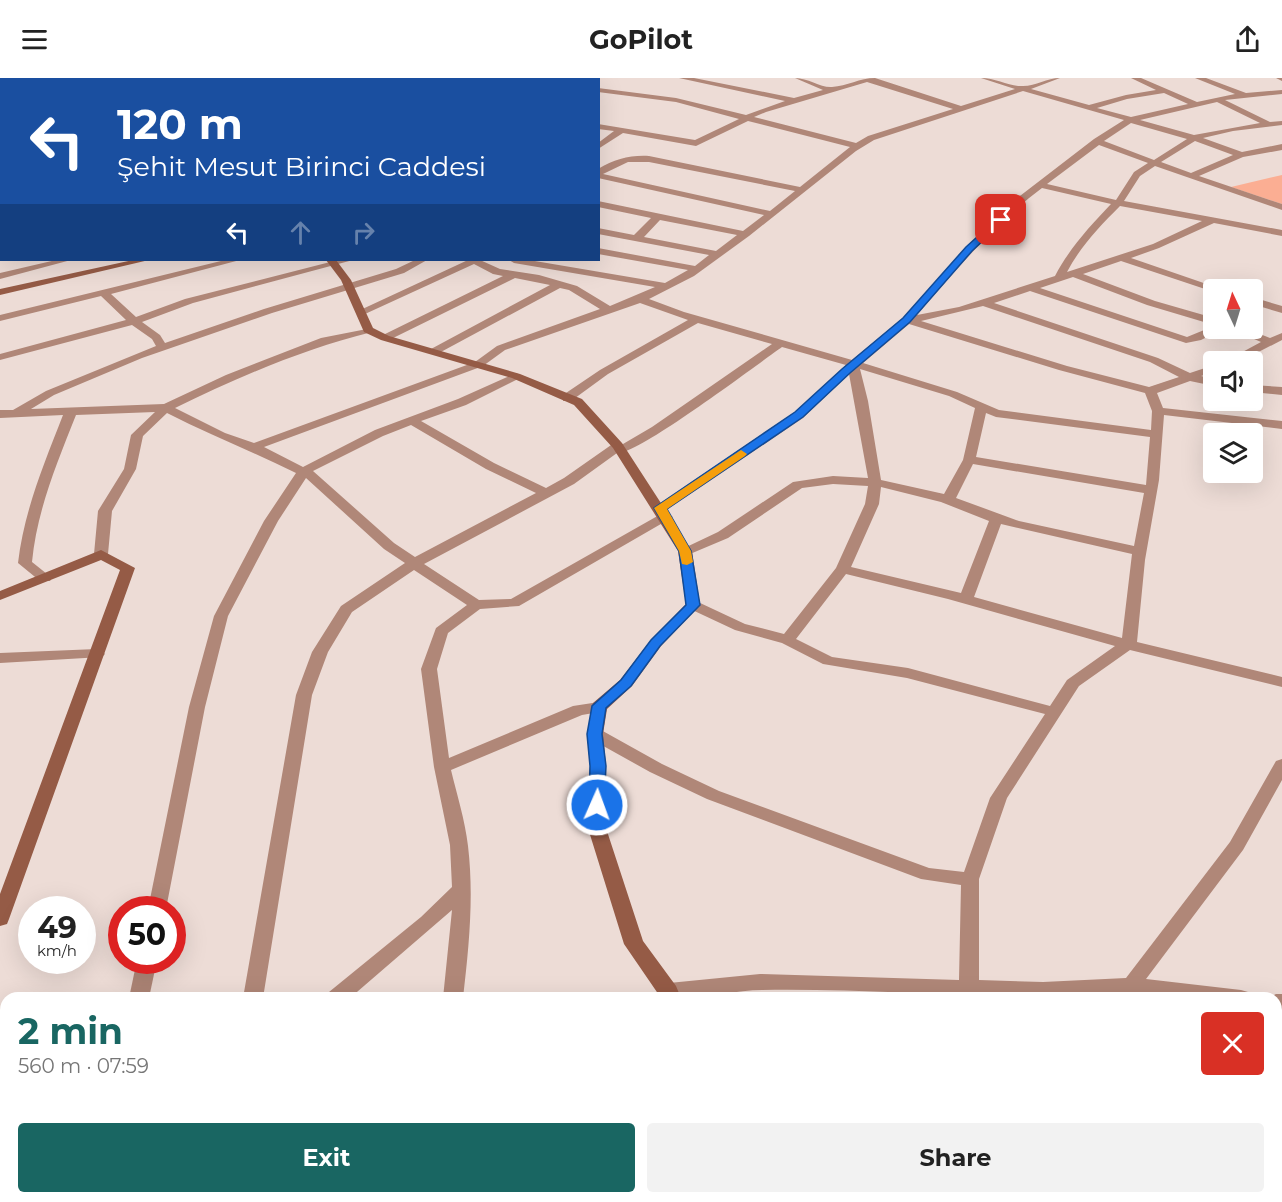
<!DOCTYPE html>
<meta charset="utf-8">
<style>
:root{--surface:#fff;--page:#f2f2f2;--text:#222;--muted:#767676;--accent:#196662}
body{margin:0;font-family:Montserrat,sans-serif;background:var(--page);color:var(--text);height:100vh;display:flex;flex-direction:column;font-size:22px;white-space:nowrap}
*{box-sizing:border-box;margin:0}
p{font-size:20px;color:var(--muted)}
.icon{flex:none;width:33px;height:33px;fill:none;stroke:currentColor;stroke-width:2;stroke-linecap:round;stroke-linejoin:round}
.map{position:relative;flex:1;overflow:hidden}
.sheet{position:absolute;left:0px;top:914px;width:1282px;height:212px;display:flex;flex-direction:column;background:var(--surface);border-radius:18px 18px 0 0;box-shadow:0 6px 24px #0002}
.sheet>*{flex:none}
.hud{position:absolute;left:0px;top:0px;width:600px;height:183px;box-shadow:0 6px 24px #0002;background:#1a4fa0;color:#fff;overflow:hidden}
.needle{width:39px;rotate:356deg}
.tools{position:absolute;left:1203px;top:201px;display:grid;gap:12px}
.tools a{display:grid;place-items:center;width:60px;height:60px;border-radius:6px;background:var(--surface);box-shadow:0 6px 24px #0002;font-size:30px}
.speed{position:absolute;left:18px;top:818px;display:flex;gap:12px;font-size:30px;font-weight:700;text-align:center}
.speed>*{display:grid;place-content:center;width:78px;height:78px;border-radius:50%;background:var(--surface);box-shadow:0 6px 24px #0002;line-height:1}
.speed small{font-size:15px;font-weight:400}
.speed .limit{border:9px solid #d22;background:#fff;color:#111}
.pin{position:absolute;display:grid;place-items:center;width:51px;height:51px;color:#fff;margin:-26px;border-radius:12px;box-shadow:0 3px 9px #0006}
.me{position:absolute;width:66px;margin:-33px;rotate:2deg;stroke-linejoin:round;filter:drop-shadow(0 0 4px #0008)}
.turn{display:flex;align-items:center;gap:21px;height:126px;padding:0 18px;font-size:27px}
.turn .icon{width:78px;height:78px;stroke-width:2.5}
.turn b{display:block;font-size:42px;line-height:51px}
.lanes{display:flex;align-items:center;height:57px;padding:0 18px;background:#0003;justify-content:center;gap:30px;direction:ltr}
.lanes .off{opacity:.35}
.round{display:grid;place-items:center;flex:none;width:63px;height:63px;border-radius:6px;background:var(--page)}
.headline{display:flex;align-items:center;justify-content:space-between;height:102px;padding:0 18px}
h1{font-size:36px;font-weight:700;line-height:45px;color:var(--accent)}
.cta{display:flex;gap:12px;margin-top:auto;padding:12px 18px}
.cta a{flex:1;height:69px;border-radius:6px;background:var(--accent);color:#fff;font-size:24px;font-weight:700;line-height:69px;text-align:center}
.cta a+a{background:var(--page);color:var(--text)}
header{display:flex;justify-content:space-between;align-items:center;height:78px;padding:0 18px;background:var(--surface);font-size:27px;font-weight:700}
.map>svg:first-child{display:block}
.green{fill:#fbae93}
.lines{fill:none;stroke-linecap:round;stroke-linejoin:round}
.street{fill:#b08778;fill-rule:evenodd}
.secondary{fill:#955b46;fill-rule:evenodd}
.route{fill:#1a73e8;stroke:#114b97;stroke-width:1.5}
.slow{fill:#f59e0b}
</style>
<header><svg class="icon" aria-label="menu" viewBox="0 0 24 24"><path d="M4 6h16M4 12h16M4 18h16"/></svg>GoPilot<svg class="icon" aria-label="share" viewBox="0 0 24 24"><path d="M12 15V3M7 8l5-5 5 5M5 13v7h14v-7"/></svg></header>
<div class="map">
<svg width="1282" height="1124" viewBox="0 0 1282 1124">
<rect width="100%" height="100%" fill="#eddcd6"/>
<path class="green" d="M 1282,97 L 1282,126 L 1231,109 Z"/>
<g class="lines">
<g class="street">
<path d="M 116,0 L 124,0 L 115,2 Z"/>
<path d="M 183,0 L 199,0 L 181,2 Z"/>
<path d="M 249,0 L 268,0 L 247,2 Z"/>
<path d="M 366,0 L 375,0 L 376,2 L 367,2 Z"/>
<path d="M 406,0 L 415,0 L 416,2 L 407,2 Z"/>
<path d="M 436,0 L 445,0 L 446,2 L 437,2 Z"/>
<path d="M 460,0 L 471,0 L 459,2 Z"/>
<path d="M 502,0 L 511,0 L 512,2 L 503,2 Z"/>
<path d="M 530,0 L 538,0 L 529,2 Z"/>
<path d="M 679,0 L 694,0 L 794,20 L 823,12 L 795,0 C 808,0 821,10 832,9 C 847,8 860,0 875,0 L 961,28 L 1015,11 L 981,0 C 996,0 1011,9 1023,8 C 1036,8 1047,0 1060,0 L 1031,11 L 1089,27 L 1126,17 L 1156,12 L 1131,0 L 1141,0 L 1197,24 L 1235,16 L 1195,0 L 1206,0 L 1246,15 L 1282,12 L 1282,16 L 1225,22 L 1270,44 L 1282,43 L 1282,47 L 1233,53 L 1203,60 L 1242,74 L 1282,66 L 1282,72 L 1243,79 L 1199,98 L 1282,126 L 1282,132 L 1155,88 L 1140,98 L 1124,123 L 1282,152 L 1282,158 L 1214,145 L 1159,170 L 1131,180 L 1224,212 L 1214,212 L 1214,214 L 1121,183 L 1083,196 L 1155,223 L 1214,240 L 1214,247 L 1147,227 L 1073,199 L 1040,210 L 1187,259 L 1214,248 L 1214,250 L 1222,250 L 1221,252 L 1201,262 L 1186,265 L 1030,213 L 994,225 L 1158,280 L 1190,295 L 1214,287 L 1214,294 L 1201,298 L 1214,301 L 1214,308 L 1190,303 L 1157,315 L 1163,330 L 1282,343 L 1282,351 L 1164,337 L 1159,402 L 1145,482 L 1137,564 L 1282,599 L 1282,609 L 1130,572 L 1079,608 L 1007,720 L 979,801 L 979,902 L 1043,904 L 1126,900 L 1230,764 L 1276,683 L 1282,681 L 1282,702 L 1243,772 L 1146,901 L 1241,912 L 1248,914 L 1251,920 L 1171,920 L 1135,915 L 1131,920 L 1109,920 L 1111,916 C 994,923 878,910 762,912 C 731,912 691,925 662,918 L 659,913 L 662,908 L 669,905 L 760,896 L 959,902 L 961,807 L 921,801 L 707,721 L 650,694 L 589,660 L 587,656 L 589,652 L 601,652 L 662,686 L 719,713 L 929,790 L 964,794 L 990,720 L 1045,636 L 907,600 L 823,586 L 782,565 L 735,552 L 688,530 L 686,527 L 688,524 L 698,524 L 745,546 L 784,556 L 836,490 L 865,426 L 868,408 L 833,406 L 802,410 L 728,460 L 690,476 L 685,477 L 678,473 L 718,454 L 793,404 L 833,398 L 868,400 L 849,296 L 803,340 L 665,433 L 655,433 L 653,430 L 795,334 L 846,287 L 782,269 C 759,285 635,379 617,375 L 574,406 L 424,486 L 479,522 L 511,521 L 661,436 L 666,435 L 673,439 L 519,528 L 480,531 L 448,555 L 437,591 L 449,680 L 573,628 L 599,624 L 607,629 L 605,633 L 582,637 L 451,692 C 457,717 465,742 468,768 C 474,818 469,869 463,920 L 443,920 L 452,832 L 350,920 L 326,920 L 329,914 L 421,839 L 452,809 L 450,767 L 434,689 L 421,591 L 436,550 L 467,527 L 414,492 L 352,534 L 328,574 L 312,617 L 263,920 L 243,920 L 296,617 L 312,574 L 341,528 L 405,485 L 384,471 L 306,400 L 278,443 L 228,538 L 205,629 L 166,831 L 148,831 L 189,629 L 214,538 L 264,443 L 296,395 C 254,374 210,357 167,335 L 143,358 L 136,391 L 112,433 L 108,476 L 101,480 L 96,479 L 94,476 L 98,433 L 124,391 L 131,357 L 155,334 L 76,337 C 57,385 37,432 32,484 L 52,500 L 50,503 L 40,503 L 18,485 C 24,433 44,386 63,337 L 0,340 L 0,332 L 13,332 L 46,313 L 156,268 L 152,261 L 132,247 L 0,282 L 0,276 L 126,242 L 101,218 L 0,243 L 0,237 L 225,182 L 240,182 L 111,216 L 136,239 L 185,221 L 338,182 L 353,182 L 193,225 L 142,244 L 160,257 L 165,265 L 264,231 L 396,191 L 415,182 L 427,182 L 404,195 L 272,235 L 142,280 L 54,317 L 31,331 L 164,326 L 226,297 L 321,260 L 372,250 L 372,254 C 303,271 239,299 175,330 L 225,355 L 254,365 L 475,284 L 497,268 L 600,231 L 569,212 L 560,210 L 439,275 L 431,275 L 431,271 L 550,207 L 515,200 L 389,262 L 381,262 L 381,258 L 503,198 L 493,196 L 474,186 L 365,236 L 361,237 L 356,234 L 468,182 L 480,182 L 500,191 L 539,197 L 577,208 L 610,228 L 655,209 L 514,185 L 509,182 L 529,182 L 665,205 L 688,192 L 598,176 L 598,170 L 695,188 L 709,177 L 598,156 L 598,150 L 634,157 L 651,140 L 598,129 L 598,123 L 743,153 L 764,137 L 598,100 L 598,91 C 615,81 630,77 649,78 L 800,109 L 850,69 L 748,43 L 696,68 L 623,55 L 598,71 L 598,65 L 614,53 L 598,51 L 598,46 L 695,62 L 739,41 L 676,24 L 598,14 L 598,10 L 676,20 L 746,37 L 785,23 ZM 867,4 L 953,31 L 868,58 L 856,65 L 754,39 L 766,34 ZM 1023,13 L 1124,42 L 1094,61 L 1016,121 L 966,169 L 903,240 L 852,282 L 684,234 L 649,221 L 694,198 L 749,158 L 856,73 L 874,62 ZM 1164,15 L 1188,26 L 1131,39 L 1097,30 L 1127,21 ZM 1217,24 L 1260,45 L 1194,57 L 1140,42 ZM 1131,45 L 1187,61 L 1154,82 L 1104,63 ZM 1195,63 L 1233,77 L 1191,95 L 1161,84 ZM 1099,67 L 1148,85 L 1134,94 L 1116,122 L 1047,106 ZM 628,84 L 649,84 L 795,113 L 770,133 L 603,96 ZM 1042,110 L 1111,126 C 1090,148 1069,171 1055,198 L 959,229 L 917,237 C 956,192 994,146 1042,110 ZM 1120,128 L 1202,143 L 1153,166 L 1067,194 C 1080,169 1100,148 1120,128 ZM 660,142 L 737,157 L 716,173 L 644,159 ZM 640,225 L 688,242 L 600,292 L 563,317 L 563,323 L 571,323 L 608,296 L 698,245 L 772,266 L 652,349 L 623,366 L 614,365 L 564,400 L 546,410 L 494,385 L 421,343 L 466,327 L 520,300 L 522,298 L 516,295 L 458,321 L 375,352 L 303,389 L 264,369 L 483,288 L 505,272 ZM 983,228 L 1150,284 L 1179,299 L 1149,309 L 1067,288 L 921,243 ZM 909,246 L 1059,292 L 1145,315 L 1152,333 L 1151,352 L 999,332 L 957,314 L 863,285 ZM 860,291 L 949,318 L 975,330 L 963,382 L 944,416 L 881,402 L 868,323 ZM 986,335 L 996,339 L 1150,359 L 1146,407 L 976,379 ZM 411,347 L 486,391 L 536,415 L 415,479 L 394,465 L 313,393 L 383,358 ZM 973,386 L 1144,415 L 1134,468 L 1019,443 L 956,420 ZM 881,409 L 941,424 L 989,443 L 961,515 L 851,489 L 879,426 ZM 1001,446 L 1132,476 L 1122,560 L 974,519 ZM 846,496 L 948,521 L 1115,568 L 1067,602 L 1050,628 L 908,590 L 832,579 L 796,561 Z"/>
<path d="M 1276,0 L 1282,0 L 1282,3 Z"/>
<rect x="0" y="70" width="2" height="6"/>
<path d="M 2,96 L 2,102 L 0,103 L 0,97 Z"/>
<rect x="0" y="137" width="2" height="6"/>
<rect x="0" y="171" width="2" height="6"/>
<path d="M 56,182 L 71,182 L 0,201 L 0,195 Z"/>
<path d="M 1252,219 L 1282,228 L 1282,235 L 1252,226 Z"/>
<path d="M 1229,250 L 1245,250 L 1270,260 L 1282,255 L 1282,262 L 1239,284 L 1224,284 L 1261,264 Z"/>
<path d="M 1252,307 L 1282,309 L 1282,317 L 1252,314 Z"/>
<path d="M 97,571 L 102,573 L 105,576 L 102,579 L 0,585 L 0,575 Z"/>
<path d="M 137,882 L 157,882 L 149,920 L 129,920 Z"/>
<path d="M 1276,916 L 1282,916 L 1282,932 L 1276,932 L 1276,920 L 1268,920 Z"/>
<path d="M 92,1119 L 114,1119 L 113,1124 L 91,1124 Z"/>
<path d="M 118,1119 L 141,1119 L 139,1124 L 116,1124 Z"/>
<path d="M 218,1119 L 240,1119 L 239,1124 L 217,1124 Z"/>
<path d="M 400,1119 L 422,1119 L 421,1124 L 399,1124 Z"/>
<rect x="665" y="1119" width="22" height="5"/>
<path d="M 1080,1119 L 1102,1119 L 1103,1124 L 1081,1124 Z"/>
</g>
<g class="secondary">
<path d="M 126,0 L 135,0 L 136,2 L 127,2 Z"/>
<path d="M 133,182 L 149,182 L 0,217 L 0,211 Z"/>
<path d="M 326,182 L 336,182 L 351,202 L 373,250 L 389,258 L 520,296 L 582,321 L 622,365 L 692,473 L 700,527 L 661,568 L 632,608 L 607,631 L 603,656 L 606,688 L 605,747 L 643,863 L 676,908 L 681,920 L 661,920 L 624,866 L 587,747 L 590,688 L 587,656 L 593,625 L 620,602 L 651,562 L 686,526 L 678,473 L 613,370 L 574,327 L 512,300 L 381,262 L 364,254 L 341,202 Z"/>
<path d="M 101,472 L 135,490 L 9,841 L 7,846 L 0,848 L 0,816 L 120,492 L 101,482 L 0,522 L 0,513 Z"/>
<path d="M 0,994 L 6,996 L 6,1043 L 0,1041 Z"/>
<path d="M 6,1112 L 6,1119 L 24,1119 L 23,1124 L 1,1124 Z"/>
<path d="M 721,1119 L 743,1119 L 745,1124 L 723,1124 Z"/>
</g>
</g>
<path class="route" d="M 998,140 L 1005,142 L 972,173 L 910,244 L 850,295 L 803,339 L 667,431 L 691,473 L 700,527 L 660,568 L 631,608 L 606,630 L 602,656 L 606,688 L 604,727 L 602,731 L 591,731 L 589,727 L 590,688 L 587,656 L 592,628 L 621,602 L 651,562 L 686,527 L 679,473 L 654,430 L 795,334 L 842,291 L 903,240 L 966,169 Z"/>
<path class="slow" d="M 741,372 L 747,376 L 745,378 L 667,431 L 691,473 L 693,484 L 687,487 L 682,486 L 679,473 L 654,430 Z"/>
</svg>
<div class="tools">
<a><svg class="needle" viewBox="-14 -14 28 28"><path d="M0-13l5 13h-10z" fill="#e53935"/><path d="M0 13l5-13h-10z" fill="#767676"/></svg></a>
<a><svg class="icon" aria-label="sound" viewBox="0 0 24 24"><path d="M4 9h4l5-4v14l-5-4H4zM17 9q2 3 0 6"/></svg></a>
<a><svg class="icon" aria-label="layers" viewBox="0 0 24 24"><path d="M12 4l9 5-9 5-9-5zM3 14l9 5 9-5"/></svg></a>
</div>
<div class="speed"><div>49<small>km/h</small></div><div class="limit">50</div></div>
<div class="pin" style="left:1001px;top:142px;background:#d93025"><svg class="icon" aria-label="arrive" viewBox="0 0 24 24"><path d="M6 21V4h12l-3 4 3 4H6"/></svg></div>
<svg class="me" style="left:597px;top:727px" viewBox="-20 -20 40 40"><circle r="17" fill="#1a73e8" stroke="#fff" stroke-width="3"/><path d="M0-11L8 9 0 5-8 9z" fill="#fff"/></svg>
<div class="hud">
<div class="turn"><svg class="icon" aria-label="left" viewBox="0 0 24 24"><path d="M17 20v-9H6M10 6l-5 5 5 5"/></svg><div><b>120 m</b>Şehit Mesut Birinci Caddesi</div></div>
<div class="lanes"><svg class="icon" aria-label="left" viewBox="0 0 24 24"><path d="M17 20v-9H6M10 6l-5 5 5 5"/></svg><svg class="icon off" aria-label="ahead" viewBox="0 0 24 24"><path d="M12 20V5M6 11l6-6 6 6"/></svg><svg class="icon off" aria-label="right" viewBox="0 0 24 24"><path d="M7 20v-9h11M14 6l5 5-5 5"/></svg></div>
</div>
<section class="sheet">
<div class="headline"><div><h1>2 min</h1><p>560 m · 07:59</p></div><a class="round" style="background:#d93025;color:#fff"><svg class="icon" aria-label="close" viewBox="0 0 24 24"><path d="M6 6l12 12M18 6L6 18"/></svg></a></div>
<div class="cta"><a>Exit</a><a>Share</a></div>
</section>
</div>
